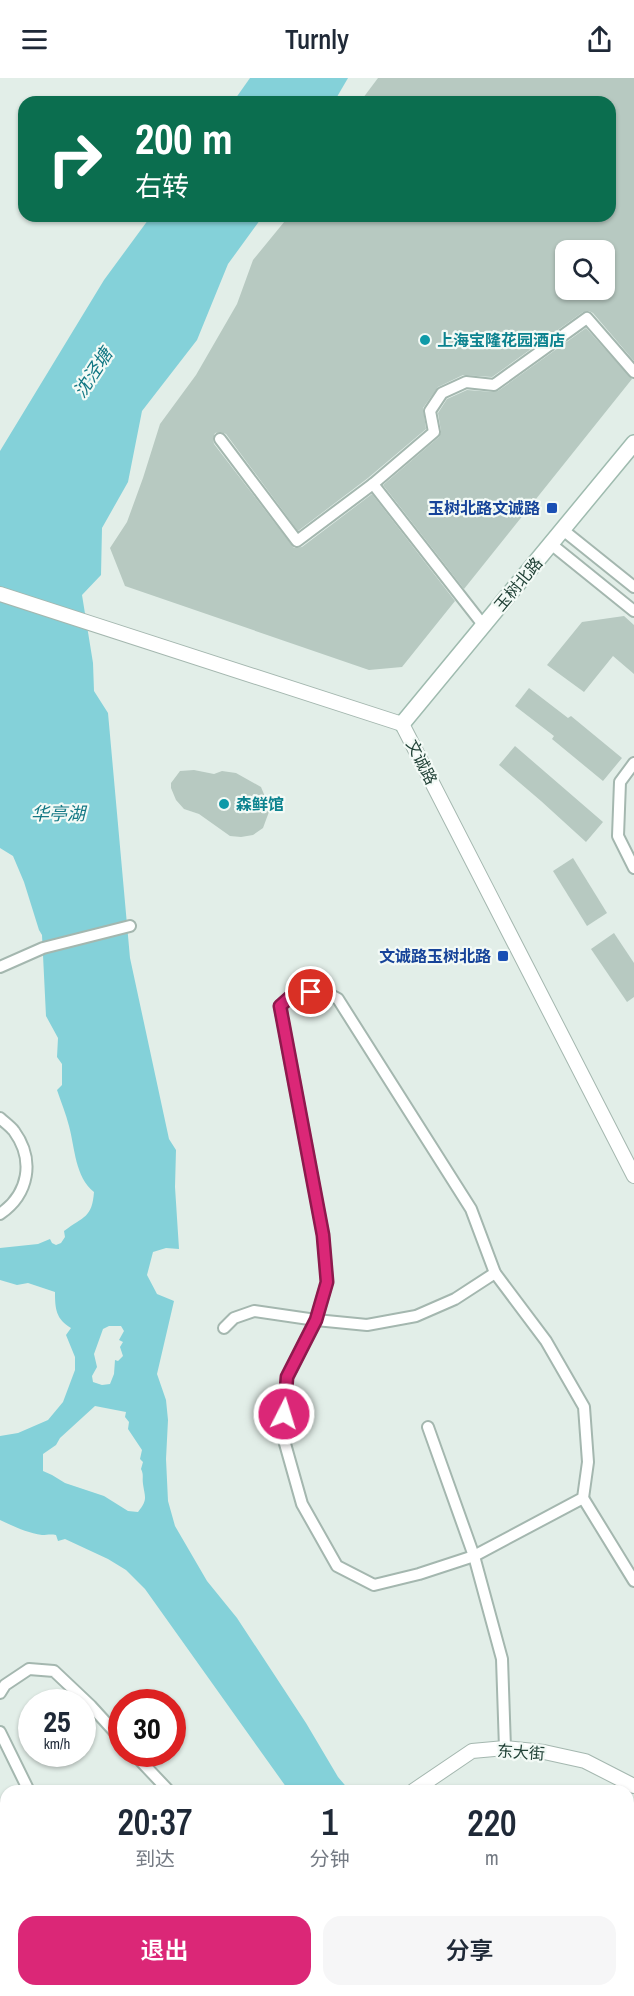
<!DOCTYPE html>
<html lang="zh">
<meta charset="utf-8">
<style>
:root{--surface:#fff;--page:#f6f6f7;--text:#1f2937;--muted:#747a83;--accent:#db2777}
body{margin:0;font-family:"Archivo Narrow","Noto Sans SC",sans-serif;background:var(--page);color:var(--text);height:100vh;display:flex;flex-direction:column;font-size:22px;white-space:nowrap}
*{box-sizing:border-box;margin:0}
p{font-size:20px;color:var(--muted)}
.icon{flex:none;width:33px;height:33px;fill:none;stroke:currentColor;stroke-width:2;stroke-linecap:round;stroke-linejoin:round}
.map{position:relative;flex:1;overflow:hidden}
.drawer{position:absolute;left:0px;top:1707px;width:634px;height:212px;display:flex;flex-direction:column;background:var(--surface);border-radius:18px 18px 0 0;box-shadow:0 2px 4px #0004}
.drawer>*{flex:none}
.hud{position:absolute;left:18px;top:18px;width:598px;height:126px;border-radius:18px;box-shadow:0 2px 4px #0004;background:#0b6e4f;color:#fff;overflow:hidden}
.buttons{position:absolute;left:555px;top:162px;display:grid;gap:12px}
.buttons a{display:grid;place-items:center;width:60px;height:60px;border-radius:12px;background:var(--surface);box-shadow:0 2px 4px #0004;font-size:30px}
.speed{position:absolute;left:18px;top:1611px;display:flex;gap:12px;font-size:30px;font-weight:700;text-align:center}
.speed>*{display:grid;place-content:center;width:78px;height:78px;border-radius:50%;background:var(--surface);box-shadow:0 2px 4px #0004;line-height:1}
.speed small{font-size:15px;font-weight:400}
.speed .limit{border:9px solid #d22;background:#fff;color:#111}
.pin{position:absolute;display:grid;place-items:center;width:51px;height:51px;color:#fff;margin:-26px;border:3px solid #fff;border-radius:50%;box-shadow:0 2px 6px #0007}
.me{position:absolute;width:66px;margin:-33px;rotate:5deg;stroke-linejoin:round;filter:drop-shadow(0 0 4px #0008)}
.turn{display:flex;align-items:center;gap:21px;height:126px;padding:0 18px;font-size:27px}
.turn .icon{width:78px;height:78px;stroke-width:2.5}
.turn b{display:block;font-size:42px;line-height:51px}
.eta{display:flex;justify-content:space-evenly;align-items:center;height:102px;text-align:center}
.eta b{font-size:36px;font-weight:600;line-height:42px}
.button{display:flex;gap:12px;margin-top:auto;padding:12px 18px}
.button a{flex:1;height:69px;border-radius:18px;background:var(--accent);color:#fff;font-size:24px;font-weight:600;line-height:69px;text-align:center}
.button a+a{background:var(--page);color:var(--text)}
header{display:flex;justify-content:space-between;align-items:center;height:78px;padding:0 18px;background:var(--surface);font-size:27px;font-weight:600}
.map>svg:first-child{display:block}
.water{fill:#84d1d9;fill-rule:evenodd}
.building{fill:#b7c9c1;fill-rule:evenodd}
.lines{fill:none;stroke-linecap:round;stroke-linejoin:round}
.minor-casing{stroke:#a4b7af;stroke-width:14}
.tertiary-casing{stroke:#a4b7af;stroke-width:16}
.secondary-casing{stroke:#9fbbaf;stroke-width:18}
.minor{stroke:#fff;stroke-width:10}
.tertiary{stroke:#fff;stroke-width:14}
.secondary{stroke:#fff;stroke-width:15}
.route-casing{stroke:#8e194d;stroke-width:15}
.route{stroke:#db2777;stroke-width:10}
.culture-dot{fill:#0f9aa8;stroke:#f3faf6;stroke-width:2}
.transit-dot{fill:#1a4fb4;stroke:#f3faf6;stroke-width:2}
.labels{text-anchor:middle;stroke-width:4.5;stroke-linejoin:round;paint-order:stroke}
.culture-label{font-size:16px;font-weight:bold;fill:#0d838f;stroke:#f3faf6;text-anchor:start}
.transit-label{font-size:16px;font-weight:bold;fill:#164399;stroke:#f3faf6;text-anchor:end}
.street-label{font-size:16px;fill:#204136;stroke:#f3faf6}
.water-label{font-size:18px;font-style:italic;fill:#137884;stroke:#f3faf6}
</style>
<header><svg class="icon" aria-label="menu" viewBox="0 0 24 24"><path d="M4 6h16M4 12h16M4 18h16"/></svg>Turnly<svg class="icon" aria-label="share" viewBox="0 0 24 24"><path d="M12 15V3M7 8l5-5 5 5M5 13v7h14v-7"/></svg></header>
<div class="map">
<svg width="634" height="1918" viewBox="0 0 634 1918">
<rect width="100%" height="100%" fill="#e2eee8"/>
<g class="water">
<path d="M 250,0 L 348,0 L 334,24 L 233,24 Z"/>
<path d="M 151,138 L 263,138 L 228,186 L 197,262 L 142,333 L 128,404 L 102,450 L 101,497 L 82,517 L 93,585 L 94,613 L 108,635 L 130,880 L 169,1061 L 176,1072 L 175,1109 L 179,1171 L 166,1170 L 153,1174 L 147,1197 L 157,1216 L 174,1223 L 157,1296 L 166,1322 L 168,1342 L 166,1381 L 168,1423 L 175,1448 L 207,1503 L 237,1540 L 306,1645 L 338,1699 L 350,1713 L 289,1713 L 145,1511 L 126,1492 L 108,1481 L 65,1461 L 58,1463 L 56,1457 C 50,1456 47,1457 42,1457 C 27,1455 13,1448 0,1442 L 0,1358 L 18,1355 L 48,1342 L 63,1324 L 75,1292 L 75,1279 L 66,1257 L 71,1250 C 56,1241 55,1231 55,1214 L 28,1205 L 17,1207 L 0,1202 L 0,1170 L 38,1166 L 50,1161 L 52,1165 L 56,1167 L 61,1165 L 65,1159 L 64,1153 C 84,1138 92,1140 94,1114 C 75,1099 75,1070 69,1048 C 66,1036 61,1024 57,1012 L 62,1007 L 62,986 L 57,979 L 58,960 L 46,938 L 42,857 L 39,852 L 24,804 L 13,778 L 0,770 L 0,373 L 104,202 ZM 109,1248 L 121,1248 L 124,1253 L 119,1262 L 123,1264 L 120,1269 L 123,1278 L 118,1283 L 115,1282 L 114,1296 L 110,1306 L 102,1307 L 93,1304 L 92,1298 L 97,1289 L 94,1276 L 103,1251 ZM 95,1328 L 126,1334 L 125,1339 L 129,1344 L 128,1351 L 142,1372 L 140,1381 L 143,1384 L 141,1391 C 144,1397 142,1399 143,1406 C 145,1420 148,1421 138,1434 L 128,1433 L 104,1418 L 65,1405 L 52,1397 L 43,1393 L 43,1376 L 56,1367 L 60,1360 Z"/>
<path d="M 409,1913 L 460,1913 L 465,1918 L 411,1918 Z"/>
</g>
<g class="building">
<path d="M 378,0 L 634,0 L 634,283 L 593,235 L 589,233 L 583,234 L 492,299 L 463,297 L 438,309 L 423,330 L 426,351 L 368,400 L 298,453 L 226,356 L 220,354 L 215,355 L 213,361 L 214,366 L 294,470 L 302,469 L 372,416 L 455,523 L 402,589 L 369,592 L 125,508 L 110,470 L 127,444 L 143,400 L 160,346 L 196,297 L 237,226 L 253,182 L 289,138 L 610,138 L 610,24 L 360,24 ZM 566,172 L 604,172 L 604,212 L 566,212 Z"/>
<path d="M 586,250 L 632,301 L 464,511 L 383,407 L 439,359 L 441,353 L 438,335 L 447,321 L 467,312 L 493,314 L 498,313 Z"/>
<path d="M 624,538 L 634,547 L 634,596 L 613,578 L 584,614 L 547,587 L 582,544 Z"/>
<path d="M 529,610 L 568,640 L 571,638 L 622,680 L 603,703 L 552,661 L 554,658 L 515,628 Z"/>
<path d="M 515,668 L 603,744 L 586,764 L 541,723 L 499,687 Z"/>
<path d="M 194,692 L 214,696 L 222,693 L 236,695 L 261,709 L 270,731 L 263,750 L 253,757 L 241,759 L 230,758 L 199,736 L 184,731 L 176,722 L 171,710 L 171,705 L 180,693 Z"/>
<path d="M 573,780 L 607,835 L 587,848 L 553,793 Z"/>
<path d="M 614,855 L 634,885 L 634,919 L 627,924 L 591,871 Z"/>
</g>
<g class="lines">
<g class="minor-casing">
<g id="minor">
<path d="M 220,361 L 297,463 L 373,406 L 434,354 L 430,333 L 442,315 L 466,304 L 494,307 L 587,240 L 634,294"/>
<path d="M 373,406 L 484,548"/>
<path d="M 563,452 L 634,509"/>
<path d="M 551,466 L 634,533"/>
<path d="M 634,685 L 620,704 L 618,758 L 634,790"/>
<path d="M 0,889 L 43,870 L 130,848"/>
<path d="M 297,913 L 325,914 L 338,921 L 471,1131 L 495,1195 L 546,1263 L 584,1329 L 588,1384 L 583,1420 L 474,1478 L 419,1496 L 374,1507 L 337,1488 L 302,1426 L 282,1355 L 287,1299 L 316,1242 L 327,1204 L 323,1157 L 280,928 Z"/>
<path d="M 0,1040 C 4,1044 10,1048 14,1053 C 35,1082 29,1116 0,1136"/>
<path d="M 224,1250 L 234,1240 L 254,1233 L 316,1242 L 367,1247 L 416,1238 L 455,1221 L 495,1195"/>
<path d="M 428,1349 L 474,1478 L 502,1581 L 505,1670"/>
<path d="M 583,1420 L 634,1503"/>
<path d="M 0,1615 L 5,1607 L 29,1591 L 54,1593 L 91,1628 L 122,1662"/>
<path d="M 0,1654 L 29,1713"/>
<path d="M 134,1676 L 169,1713"/>
<path d="M 0,1813 L 6,1810"/>
<path d="M 0,1838 L 6,1854"/>
<path d="M 29,1912 L 32,1918"/>
<path d="M 335,1912 L 339,1918"/>
<path d="M 295,1918 L 303,1912"/>
</g>
</g>
<g class="tertiary-casing">
<g id="tertiary">
<path d="M 0,516 L 402,646 L 634,1098"/>
<path d="M 413,1713 L 472,1673 L 505,1670 L 544,1674 L 585,1683 L 634,1708"/>
<path d="M 219,1918 L 222,1912"/>
</g>
</g>
<g class="secondary-casing">
<path id="secondary" d="M 402,646 L 634,365"/>
</g>
<use href="#minor" class="minor"/>
<use href="#tertiary" class="tertiary"/>
<use href="#secondary" class="secondary"/>
</g>
<g class="lines">
<g class="route-casing">
<path id="route" d="M 284,1336 L 287,1299 L 316,1242 L 327,1204 L 323,1157 L 280,928 L 297,913 L 311,914"/>
</g>
<use href="#route" class="route"/>
</g>
<g class="culture-dot">
<circle cx="425" cy="262" r="6"/>
<circle cx="224" cy="726" r="6"/>
</g>
<g class="transit-dot">
<rect x="546" y="424" width="12" height="12" rx="3"/>
<rect x="497" y="872" width="12" height="12" rx="3"/>
</g>
<g class="labels">
<g class="culture-label">
<text x="437" y="268">上海宝隆花园酒店</text>
<text x="236" y="732">森鲜馆</text>
</g>
<g class="transit-label">
<text x="540" y="436">玉树北路文诚路</text>
<text x="491" y="884">文诚路玉树北路</text>
</g>
<g class="street-label">
<text transform="translate(518 506) rotate(-50)" y="6">玉树北路</text>
<text transform="translate(422 684) rotate(63)" y="6">文诚路</text>
<text transform="translate(521 1674) rotate(4)" y="6">东大街</text>
</g>
<g class="water-label">
<text transform="translate(93 295) rotate(-57)" y="6">沈泾塘</text>
<text x="58" y="742">华亭湖</text>
</g>
</g>
</svg>
<div class="buttons">
<a><svg class="icon" aria-label="search" viewBox="0 0 24 24"><circle cx="10" cy="10" r="6"/><path d="M15 15l6 6"/></svg></a>
</div>
<div class="speed"><div>25<small>km/h</small></div><div class="limit">30</div></div>
<div class="pin" style="left:311px;top:914px;background:#d93025"><svg class="icon" aria-label="arrive" viewBox="0 0 24 24"><path d="M6 21V4h12l-3 4 3 4H6"/></svg></div>
<svg class="me" style="left:284px;top:1336px" viewBox="-20 -20 40 40"><circle r="17" fill="#db2777" stroke="#fff" stroke-width="3"/><path d="M0-11L8 9 0 5-8 9z" fill="#fff"/></svg>
<div class="hud">
<div class="turn"><svg class="icon" aria-label="right" viewBox="0 0 24 24"><path d="M7 20v-9h11M14 6l5 5-5 5"/></svg><div><b>200 m</b>右转</div></div>
</div>
<section class="drawer">
<div class="eta">
<div><b>20:37</b><p>到达</p></div>
<div><b>1</b><p>分钟</p></div>
<div><b>220</b><p>m</p></div>
</div>
<div class="button"><a>退出</a><a>分享</a></div>
</section>
</div>
